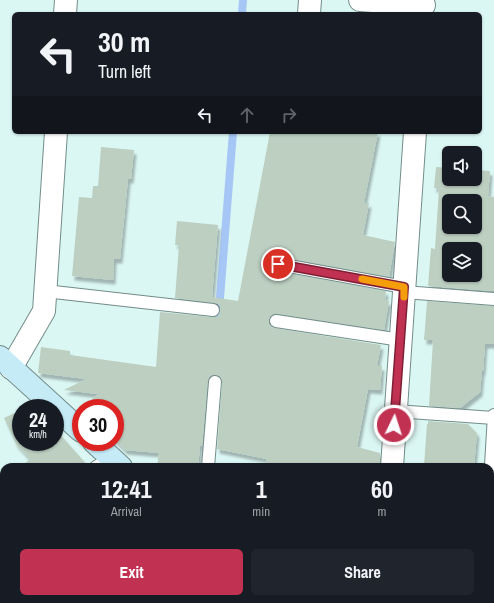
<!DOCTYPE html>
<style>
:root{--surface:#171b24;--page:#20242c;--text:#f1f3f6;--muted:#9ea1a6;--accent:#c13151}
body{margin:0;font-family:"Archivo Narrow",sans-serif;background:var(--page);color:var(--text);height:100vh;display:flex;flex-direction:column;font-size:15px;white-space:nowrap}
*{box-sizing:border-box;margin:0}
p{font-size:13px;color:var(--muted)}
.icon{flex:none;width:22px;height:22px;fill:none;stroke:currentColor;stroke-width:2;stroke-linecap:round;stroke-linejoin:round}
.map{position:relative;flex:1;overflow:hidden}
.panel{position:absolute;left:0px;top:463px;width:494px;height:140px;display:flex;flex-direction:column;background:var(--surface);border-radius:12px 12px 0 0;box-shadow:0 1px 3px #0004}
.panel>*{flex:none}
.top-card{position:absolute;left:12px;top:12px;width:470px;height:122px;border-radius:6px;box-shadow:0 1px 3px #0004;background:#171b24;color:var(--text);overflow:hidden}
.buttons{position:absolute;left:442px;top:146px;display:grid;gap:8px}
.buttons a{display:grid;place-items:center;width:40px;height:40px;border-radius:6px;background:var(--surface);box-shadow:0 1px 3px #0004;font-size:20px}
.speed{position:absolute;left:12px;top:399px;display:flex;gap:8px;font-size:20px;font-weight:700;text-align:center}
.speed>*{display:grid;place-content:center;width:52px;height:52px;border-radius:50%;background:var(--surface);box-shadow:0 1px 3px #0004;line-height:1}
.speed small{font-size:10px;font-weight:400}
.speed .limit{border:6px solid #d22;background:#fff;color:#111}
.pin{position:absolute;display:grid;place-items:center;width:34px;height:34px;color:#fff;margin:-17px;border:2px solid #fff;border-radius:50%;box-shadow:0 1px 4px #0007}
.me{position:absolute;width:44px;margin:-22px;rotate:4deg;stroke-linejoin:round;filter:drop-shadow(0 0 3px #0008)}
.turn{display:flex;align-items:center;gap:14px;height:84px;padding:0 20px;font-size:18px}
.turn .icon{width:52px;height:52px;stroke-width:2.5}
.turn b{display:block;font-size:28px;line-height:34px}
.lanes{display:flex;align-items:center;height:38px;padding:0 20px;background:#0003;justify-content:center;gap:20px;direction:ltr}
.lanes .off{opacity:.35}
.eta{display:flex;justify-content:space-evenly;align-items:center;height:68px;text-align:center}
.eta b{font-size:24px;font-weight:800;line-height:28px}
.primary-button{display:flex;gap:8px;margin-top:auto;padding:8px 20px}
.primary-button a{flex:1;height:46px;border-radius:6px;background:var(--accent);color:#fff;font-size:16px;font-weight:800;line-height:46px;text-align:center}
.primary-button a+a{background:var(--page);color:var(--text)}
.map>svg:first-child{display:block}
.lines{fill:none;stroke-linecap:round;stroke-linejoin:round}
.stream{stroke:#a6c6f5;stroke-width:8}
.building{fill:#bccfc1;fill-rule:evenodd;filter:url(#shadow)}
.lane-casing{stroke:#738c89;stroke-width:14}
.street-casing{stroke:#738c89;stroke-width:24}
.secondary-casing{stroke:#738c89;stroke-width:24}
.lane{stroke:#fff;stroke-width:12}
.street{stroke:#fff;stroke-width:22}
.secondary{stroke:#c4ebf6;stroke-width:22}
.route-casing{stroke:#7d2035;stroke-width:10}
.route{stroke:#c13151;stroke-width:7}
.slow{stroke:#f59e0b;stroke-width:7}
</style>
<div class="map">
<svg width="494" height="603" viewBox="0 0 494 603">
<defs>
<filter id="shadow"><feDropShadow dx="2.5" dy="4.5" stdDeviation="1" flood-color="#0004"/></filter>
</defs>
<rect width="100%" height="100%" fill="#dbf7f3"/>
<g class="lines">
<g class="stream">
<path d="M 242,14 L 243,0"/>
<path d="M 218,324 L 233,132"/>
<path d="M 0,481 L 4,489"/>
<path d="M 0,528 L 4,525"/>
</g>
</g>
<g class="building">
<path d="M 270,132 L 378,132 L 364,203 L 369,203 L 363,235 L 395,242 L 389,277 L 279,257 L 276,257 L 273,259 L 271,263 L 271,266 L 273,269 L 277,271 L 386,291 L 385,300 L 389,301 L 384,330 L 277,314 L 274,314 L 270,316 L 269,320 L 269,324 L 271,327 L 275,328 L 381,345 L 377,366 L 382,366 L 380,390 L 368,389 L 357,447 L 380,453 L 380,467 L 334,467 L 312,462 L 311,467 L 266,467 L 267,459 L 217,449 L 222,383 L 222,379 L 220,376 L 215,375 L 211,375 L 209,377 L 208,381 L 202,446 L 200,446 L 198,467 L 157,467 L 159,453 L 125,450 L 115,440 L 115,408 L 83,408 L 98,394 L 64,390 L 86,379 L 38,373 L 41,347 L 70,351 L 70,355 L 156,367 L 160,312 L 212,317 L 216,317 L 219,315 L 220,311 L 220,307 L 218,304 L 214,303 L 175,298 L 179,245 L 175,245 L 177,221 L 218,225 L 212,297 L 238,301 Z"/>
<path d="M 101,147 L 134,150 L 131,179 L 128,179 L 120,259 L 114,259 L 113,280 L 72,276 L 79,197 L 92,198 L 93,186 L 98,186 Z"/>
<path d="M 436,167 L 449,168 L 449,179 L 475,179 L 475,170 L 490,171 L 488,196 L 494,197 L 494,291 L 428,286 L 431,248 L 435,249 L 439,188 L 434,188 ZM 449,201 L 475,201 L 475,227 L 449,227 ZM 449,249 L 475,249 L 475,275 L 449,275 Z"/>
<path d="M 427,301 L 494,306 L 494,344 L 485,344 L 483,371 L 482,371 L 480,392 L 460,408 L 429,406 L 433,340 L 424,340 Z"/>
<path d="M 21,410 L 21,442 L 43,442 L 44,445 L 47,442 L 55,442 L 55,435 L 58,432 L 89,467 L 21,467 L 30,459 L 16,444 L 4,418 Z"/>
<path d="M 428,421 L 468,424 L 477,433 L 474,467 L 432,467 L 432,466 L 424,466 L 427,424 L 428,424 Z"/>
</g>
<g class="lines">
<g class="lane-casing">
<g id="lane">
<path d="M 278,264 L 404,287"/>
<path d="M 45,291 L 213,310"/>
<path d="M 404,292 L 494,299"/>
<path d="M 276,321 L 401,340"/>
<path d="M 395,411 L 494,418"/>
<path d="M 491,465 L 494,415"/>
<path d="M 96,467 L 111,458"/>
<path d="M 208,467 L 215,382"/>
</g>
</g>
<g class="street-casing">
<g id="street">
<path d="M 360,0 L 424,5"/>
<path d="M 65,14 L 66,0"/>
<path d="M 309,14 L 310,0"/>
<path d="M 11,368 L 44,311 L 56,132"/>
<path d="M 392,467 L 415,132"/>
<path d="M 133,603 L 133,599"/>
<path d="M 382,603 L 383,599"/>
</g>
</g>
<g class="secondary-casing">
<g id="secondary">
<path d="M 0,357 L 81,431"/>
<path d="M 94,442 L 121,467"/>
<path d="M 268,599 L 272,603"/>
</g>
</g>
<use href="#lane" class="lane"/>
<use href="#street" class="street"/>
<use href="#secondary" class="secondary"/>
</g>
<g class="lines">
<g class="route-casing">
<path id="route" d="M 278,264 L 404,287 L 394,425"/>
</g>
<use href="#route" class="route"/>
<path class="slow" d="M 362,279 L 404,287 L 404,297"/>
</g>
</svg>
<div class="buttons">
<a><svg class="icon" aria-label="sound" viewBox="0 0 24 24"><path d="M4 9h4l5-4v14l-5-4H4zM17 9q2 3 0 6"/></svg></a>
<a><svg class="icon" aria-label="search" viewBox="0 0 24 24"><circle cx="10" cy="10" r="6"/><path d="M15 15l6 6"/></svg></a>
<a><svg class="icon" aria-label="layers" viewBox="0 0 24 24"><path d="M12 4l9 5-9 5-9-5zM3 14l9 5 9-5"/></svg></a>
</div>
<div class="speed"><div>24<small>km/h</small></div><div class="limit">30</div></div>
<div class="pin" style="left:278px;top:264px;background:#d93025"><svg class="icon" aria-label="arrive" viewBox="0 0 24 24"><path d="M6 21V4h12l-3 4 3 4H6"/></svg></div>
<svg class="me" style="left:394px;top:425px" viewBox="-20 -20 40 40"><circle r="17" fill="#c13151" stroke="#fff" stroke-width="3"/><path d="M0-11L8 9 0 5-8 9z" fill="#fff"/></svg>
<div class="top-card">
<div class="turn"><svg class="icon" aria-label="left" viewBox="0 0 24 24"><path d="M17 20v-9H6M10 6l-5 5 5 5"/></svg><div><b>30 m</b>Turn left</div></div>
<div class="lanes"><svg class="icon" aria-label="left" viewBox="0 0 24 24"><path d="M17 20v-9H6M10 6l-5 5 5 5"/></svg><svg class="icon off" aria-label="ahead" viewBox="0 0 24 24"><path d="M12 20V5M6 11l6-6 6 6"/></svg><svg class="icon off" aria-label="right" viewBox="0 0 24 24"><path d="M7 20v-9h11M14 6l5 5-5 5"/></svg></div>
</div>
<section class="panel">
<div class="eta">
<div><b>12:41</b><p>Arrival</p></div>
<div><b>1</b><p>min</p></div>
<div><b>60</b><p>m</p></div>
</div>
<div class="primary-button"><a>Exit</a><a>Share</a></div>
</section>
</div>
